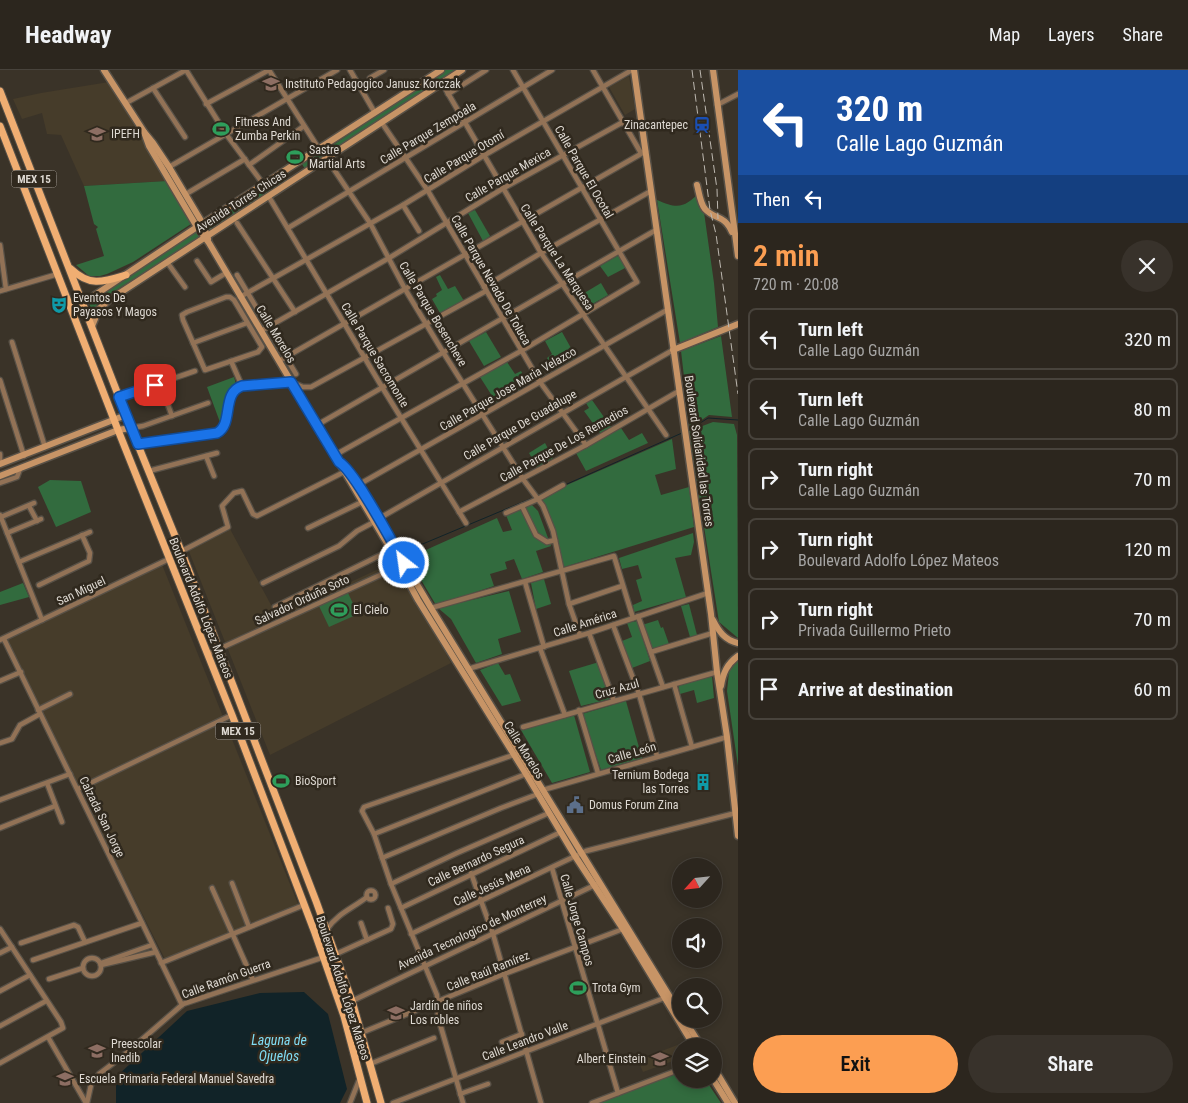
<!DOCTYPE html>
<meta charset="utf-8">
<style>
:root{--surface:#2c261e;--page:#38322b;--text:#f1f3f6;--muted:#a6a5a4;--line:#48433c;--accent:#fc9e52}
body{margin:0;font-family:"Roboto Condensed",sans-serif;background:var(--page);color:var(--text);height:100vh;display:flex;flex-direction:column;font-size:19px;white-space:nowrap}
*{box-sizing:border-box;margin:0}
p{font-size:16px;color:var(--muted)}
.icon{flex:none;width:28px;height:28px;fill:none;stroke:currentColor;stroke-width:2;stroke-linecap:round;stroke-linejoin:round}
.map{position:relative;flex:1;overflow:hidden}
.drawer{display:flex;flex-direction:column;background:var(--surface);width:450px}
.drawer>*{flex:none}
.banner{background:#1a4fa0;color:#fff;overflow:hidden}
.needle{width:32px;rotate:243deg}
.controls{position:absolute;left:672px;top:788px;display:grid;gap:10px}
.controls a{display:grid;place-items:center;width:50px;height:50px;border-radius:50%;background:var(--surface);box-shadow:0 2px 8px #0003,0 0 0 1px var(--line);font-size:25px}
.pin{position:absolute;display:grid;place-items:center;width:42px;height:42px;color:#fff;margin:-21px;border-radius:10px;box-shadow:0 2px 8px #0006}
.me{position:absolute;width:55px;margin:-28px;rotate:330deg;stroke-linejoin:round;filter:drop-shadow(0 0 4px #0008)}
.turn{display:flex;align-items:center;gap:18px;height:105px;padding:0 15px;font-size:22px}
.turn .icon{width:65px;height:65px;stroke-width:2.5}
.turn b{display:block;font-size:35px;line-height:42px}
.then{display:flex;align-items:center;height:48px;padding:0 15px;background:#0003;gap:10px;font-size:19px}
.round{display:grid;place-items:center;flex:none;width:52px;height:52px;border-radius:26px;background:var(--page)}
.summary{display:flex;align-items:center;justify-content:space-between;height:85px;padding:0 15px}
h1{font-size:30px;font-weight:600;line-height:38px;color:var(--accent)}
.button{display:flex;gap:10px;margin-top:auto;padding:10px 15px}
.button a{flex:1;height:58px;border-radius:30px;background:var(--accent);color:#111;font-size:20px;font-weight:600;line-height:58px;text-align:center}
.button a+a{background:var(--page);color:var(--text)}
ul{padding:0;list-style:none}
li{display:flex;align-items:center;gap:15px;height:62px;margin:0 10px 8px;padding:0 5px;border:2px solid var(--line);border-radius:8px}
li div{flex:1}
li b{display:block;font-size:19px}
li em{font-style:normal}
header{display:flex;align-items:center;gap:30px;box-sizing:border-box;height:70px;padding:0 25px;background:var(--surface);border-bottom:1px solid var(--line)}
header strong{font-size:24px}
nav{display:flex;gap:28px;margin-inline-start:auto;font-size:18px}
main{display:flex;flex:1;min-height:0}
.map>svg:first-child{display:block}
.built{fill:#463c2a}
.green{fill:#326b3e}
.water{fill:#112328}
.lines{fill:none;stroke-linecap:round;stroke-linejoin:round}
.stream{stroke:#112328;stroke-width:1}
.minor-casing{stroke:#585147;stroke-width:7}
.secondary-casing{stroke:#585147;stroke-width:9}
.primary-casing{stroke:#585147;stroke-width:9}
.minor{stroke:#927256;stroke-width:4.5}
.secondary{stroke:#c79466;stroke-width:6}
.primary{stroke:#f0ae72;stroke-width:7}
.rail{stroke:#bdb8b0;stroke-width:1;stroke-dasharray:8 4;stroke-linecap:butt}
.route-casing{stroke:#114b97;stroke-width:12}
.route{stroke:#1a73e8;stroke-width:9}
.labels{text-anchor:middle;stroke-width:5;stroke-linejoin:round;paint-order:stroke}
.shield{fill:#30291e;stroke:#aaa49c;stroke-width:1}
.shield-label{font-size:11px;font-weight:bold;fill:#ded9d2}
.poi-label{font-size:12px;fill:#ded9d2;stroke:#30291e;text-anchor:start}
.street-label{font-size:12px;fill:#ded9d2;stroke:#30291e}
.water-label{font-size:14px;font-style:italic;fill:#80ddf5;stroke:#30291e}
</style>
<header>
<strong>Headway</strong>
<nav><a>Map</a><a>Layers</a><a>Share</a></nav>
</header>
<main>
<div class="map">
<svg width="738" height="1033" viewBox="0 0 738 1033">
<rect width="100%" height="100%" fill="#3a3328"/>
<g class="built">
<path d="M 629,6 L 635,39 L 625,45 L 609,17 Z"/>
<path d="M 109,12 L 167,111 L 84,116 L 61,65 L 47,64 L 42,43 L 22,49 L 13,29 L 41,23 Z"/>
<path d="M 230,459 L 277,546 L 396,491 L 451,593 L 270,685 L 188,479 Z"/>
<path d="M 161,492 L 298,834 L 165,889 L 2,566 Z"/>
<path d="M 680,974 L 681,988 L 643,1002 L 638,990 Z"/>
</g>
<g class="green">
<path d="M 445,0 L 456,0 L 305,99 L 302,94 L 336,73 Z"/>
<path d="M 284,105 L 287,109 L 209,161 L 208,155 Z"/>
<path d="M 167,111 L 191,154 L 133,192 L 107,204 L 100,206 L 89,206 L 76,195 L 104,186 L 96,159 L 98,157 L 94,154 L 84,116 Z"/>
<path d="M 701,121 L 714,213 L 718,257 L 680,273 L 657,130 C 679,140 685,137 701,121 Z"/>
<path d="M 475,140 L 490,166 L 483,171 L 468,143 Z"/>
<path d="M 197,161 L 202,166 L 110,224 L 96,236 L 92,244 L 89,232 Z"/>
<path d="M 619,185 L 627,197 L 608,207 L 600,196 Z"/>
<path d="M 440,205 L 448,219 L 455,216 L 464,231 L 440,243 L 432,229 L 437,226 L 436,224 L 442,220 L 436,207 Z"/>
<path d="M 601,213 L 608,225 L 584,239 L 576,228 Z"/>
<path d="M 486,262 L 501,287 L 484,296 L 469,271 Z"/>
<path d="M 562,262 L 576,287 L 554,300 L 547,288 L 552,284 L 545,271 Z"/>
<path d="M 721,266 L 732,347 L 709,345 L 690,358 L 681,281 Z"/>
<path d="M 507,292 L 515,304 L 521,301 L 528,314 L 496,332 L 480,307 Z"/>
<path d="M 234,307 L 236,314 L 229,320 L 221,355 L 207,317 Z"/>
<path d="M 592,330 L 611,357 L 600,363 L 584,341 L 589,338 L 586,333 Z"/>
<path d="M 713,352 L 734,354 L 737,365 L 738,568 L 719,552 L 689,361 Z"/>
<path d="M 621,358 L 629,370 L 642,363 L 648,373 L 586,401 L 576,383 Z"/>
<path d="M 672,369 L 676,399 L 655,405 L 661,425 L 689,417 L 694,457 L 564,497 L 547,442 L 535,429 Z"/>
<path d="M 545,373 L 553,388 L 537,397 L 529,383 Z"/>
<path d="M 50,410 L 81,411 L 91,442 L 56,457 L 38,417 Z"/>
<path d="M 529,432 L 538,441 L 551,476 L 536,481 L 543,502 L 522,509 L 514,489 L 505,492 L 507,499 L 490,504 L 494,516 L 436,535 L 408,488 L 497,448 L 503,462 L 512,460 L 506,445 Z"/>
<path d="M 693,463 L 694,472 L 691,485 L 675,488 L 686,527 L 634,542 L 633,535 L 642,531 L 636,510 L 642,508 L 638,495 L 622,499 L 619,488 Z"/>
<path d="M 544,509 L 551,534 L 536,539 L 531,513 Z"/>
<path d="M 23,513 L 29,527 L 0,535 L 0,522 Z"/>
<path d="M 509,521 L 521,562 L 498,569 L 502,584 L 476,593 L 451,549 L 438,538 Z"/>
<path d="M 348,523 L 358,544 L 329,557 L 319,536 Z"/>
<path d="M 689,534 L 697,565 L 690,567 L 681,536 Z"/>
<path d="M 658,550 L 661,558 L 663,557 L 669,574 L 651,580 L 642,555 Z"/>
<path d="M 637,551 L 650,591 L 632,598 L 622,571 L 632,567 L 627,553 Z"/>
<path d="M 738,590 L 738,696 L 727,621 L 730,593 Z"/>
<path d="M 599,592 L 610,629 L 581,636 L 569,601 Z"/>
<path d="M 498,593 L 505,605 L 510,604 L 521,631 L 502,636 L 480,600 Z"/>
<path d="M 712,606 L 714,628 L 697,633 L 694,620 L 680,624 L 678,614 Z"/>
<path d="M 626,631 L 642,688 L 601,700 L 582,644 Z"/>
<path d="M 574,645 L 590,702 L 552,713 L 521,660 Z"/>
<path d="M 681,1002 L 681,1009 L 705,1009 L 721,1033 L 599,1033 Z"/>
</g>
<path class="water" d="M 304,922 L 328,944 L 347,1019 L 340,1033 L 116,1033 L 116,1007 L 187,941 L 260,923 Z"/>
<g class="lines">
<g class="stream">
<path d="M 688,361 L 708,348 L 738,350"/>
<path d="M 567,414 L 682,363"/>
<path d="M 406,481 L 530,429"/>
</g>
<g class="minor-casing">
<g id="minor">
<path d="M 186,0 L 226,64 L 264,115"/>
<path d="M 269,0 L 319,79"/>
<path d="M 350,0 L 375,43"/>
<path d="M 593,0 L 641,83"/>
<path d="M 370,8 L 384,0"/>
<path d="M 442,13 L 541,183 L 666,365"/>
<path d="M 153,18 L 185,67"/>
<path d="M 448,24 L 486,0"/>
<path d="M 126,33 L 186,0"/>
<path d="M 206,34 L 269,0"/>
<path d="M 717,35 L 738,24"/>
<path d="M 382,53 L 428,121 L 540,312 L 586,375"/>
<path d="M 327,89 L 370,153 L 405,219 L 443,282 L 523,409 L 543,436 L 553,461 L 569,534 L 580,565"/>
<path d="M 249,95 L 304,56"/>
<path d="M 169,97 L 337,0"/>
<path d="M 186,124 L 245,89"/>
<path d="M 269,127 L 382,317 L 466,453"/>
<path d="M 403,135 L 419,161"/>
<path d="M 237,153 L 295,242"/>
<path d="M 288,158 L 552,0"/>
<path d="M 0,175 L 6,219"/>
<path d="M 197,191 L 211,212 L 226,203"/>
<path d="M 167,192 L 185,217"/>
<path d="M 237,205 L 296,304"/>
<path d="M 484,217 L 541,183 L 651,121"/>
<path d="M 0,221 L 58,204"/>
<path d="M 226,227 L 230,227 L 234,230 L 262,277 L 258,282 L 205,300 L 183,250 L 182,245 L 187,242 Z"/>
<path d="M 240,227 L 403,135 L 483,86 L 632,0"/>
<path d="M 261,261 L 389,188 L 502,119 L 623,52"/>
<path d="M 12,272 L 45,377"/>
<path d="M 193,273 L 247,253"/>
<path d="M 231,291 L 242,316"/>
<path d="M 279,291 L 646,81"/>
<path d="M 0,310 L 24,386"/>
<path d="M 155,315 L 165,327 L 172,346"/>
<path d="M 119,327 L 195,301"/>
<path d="M 317,355 L 656,160"/>
<path d="M 131,358 L 143,356 L 208,333"/>
<path d="M 138,374 L 217,363 C 231,356 226,331 236,319 L 242,316 L 291,312 L 303,317 L 311,317 L 486,221"/>
<path d="M 0,384 L 0,394"/>
<path d="M 335,385 L 521,281 L 637,212 L 513,0"/>
<path d="M 206,386 L 214,406"/>
<path d="M 149,401 L 217,383"/>
<path d="M 0,413 L 17,407 L 20,399"/>
<path d="M 358,415 L 667,240"/>
<path d="M 29,436 L 37,451"/>
<path d="M 522,436 L 536,465 L 547,472 L 555,470"/>
<path d="M 459,442 L 586,375 L 679,321"/>
<path d="M 506,443 L 538,429 L 563,415"/>
<path d="M 0,445 L 42,550"/>
<path d="M 1,447 L 34,433"/>
<path d="M 378,449 L 673,280"/>
<path d="M 308,458 L 362,432"/>
<path d="M 7,463 L 41,449"/>
<path d="M 182,481 L 228,457 L 222,436 L 234,423 L 242,421 L 253,444 L 257,446 L 344,402"/>
<path d="M 19,492 L 90,462"/>
<path d="M 525,512 L 544,577"/>
<path d="M 263,513 L 339,476 L 357,461 L 374,452"/>
<path d="M 39,515 L 89,491 L 90,483 L 82,465"/>
<path d="M 569,534 L 622,516"/>
<path d="M 275,537 L 391,480"/>
<path d="M 431,538 L 614,486 L 633,548"/>
<path d="M 638,546 L 663,617"/>
<path d="M 613,555 L 639,624 L 657,686"/>
<path d="M 589,563 L 614,631"/>
<path d="M 4,569 L 182,935"/>
<path d="M 0,570 L 169,489"/>
<path d="M 540,578 L 565,645"/>
<path d="M 651,582 L 713,563"/>
<path d="M 208,584 L 402,495"/>
<path d="M 468,599 L 589,563 L 708,523"/>
<path d="M 0,611 L 21,602"/>
<path d="M 674,614 L 692,677"/>
<path d="M 38,640 L 70,624"/>
<path d="M 579,640 L 598,703"/>
<path d="M 523,657 L 717,602"/>
<path d="M 0,673 L 12,669 L 20,655 L 40,644"/>
<path d="M 47,713 L 62,752"/>
<path d="M 78,719 L 232,645"/>
<path d="M 543,720 L 727,667"/>
<path d="M 0,730 L 70,704"/>
<path d="M 0,758 L 55,736"/>
<path d="M 374,764 L 526,704"/>
<path d="M 382,788 L 501,738 L 538,724"/>
<path d="M 552,798 L 618,1023"/>
<path d="M 471,803 L 493,864 L 541,1033"/>
<path d="M 232,813 L 249,857"/>
<path d="M 391,814 L 457,783 L 549,743"/>
<path d="M 212,818 L 253,910"/>
<circle cx="371" cy="825" r="4.5"/>
<path d="M 401,838 L 561,762"/>
<path d="M 361,853 L 367,870"/>
<path d="M 0,859 L 61,952 L 63,958 L 0,993"/>
<path d="M 327,859 C 337,844 353,838 367,827"/>
<path d="M 411,864 L 586,781 L 736,743"/>
<path d="M 21,873 L 74,855 L 78,857 L 85,872"/>
<path d="M 0,883 L 12,877"/>
<path d="M 336,884 L 391,859 L 393,854 L 388,838"/>
<circle cx="92" cy="897" r="9"/>
<path d="M 33,890 L 142,853"/>
<path d="M 101,893 L 152,875"/>
<path d="M 161,893 L 304,835"/>
<path d="M 101,895 L 156,882"/>
<path d="M 49,909 L 83,898"/>
<path d="M 0,921 L 30,905"/>
<path d="M 352,931 L 597,814"/>
<path d="M 0,956 L 46,931"/>
<path d="M 361,963 L 504,904 L 623,859"/>
<path d="M 48,967 L 86,1033"/>
<path d="M 502,972 L 522,964"/>
<path d="M 370,994 L 434,968"/>
<path d="M 460,1024 L 488,1014"/>
<path d="M 87,1033 L 91,1015 L 99,1004 L 124,985 L 183,934 L 324,887"/>
<path d="M 350,1033 L 360,1008"/>
<path d="M 393,1033 L 664,928"/>
<path d="M 463,1033 L 438,947 L 437,925 L 391,814 L 374,764 L 362,741 L 364,737 L 516,684"/>
<path d="M 592,1033 L 681,999"/>
</g>
</g>
<g class="secondary-casing">
<g id="secondary">
<path d="M 104,0 L 144,62 L 153,73 L 169,97 L 203,154 L 208,169"/>
<path d="M 634,0 L 711,544 L 717,602 L 727,667 L 738,766"/>
<path d="M 713,0 L 738,186"/>
<path d="M 144,62 L 149,76 L 197,157 L 209,173 L 391,480 L 418,530 L 526,704 L 575,786 L 623,859 L 694,976"/>
<path d="M 697,115 C 699,122 700,133 705,139 C 715,150 724,144 732,162"/>
<path d="M 83,233 L 197,157 L 441,0"/>
<path d="M 92,256 L 99,239 L 109,230 L 462,0"/>
<path d="M 673,280 L 738,254"/>
<path d="M 339,392 L 348,399 L 358,415 L 431,538 L 681,945"/>
<path d="M 0,394 L 126,345"/>
<path d="M 0,406 L 118,360 L 131,358"/>
<path d="M 713,550 C 719,562 725,570 738,573"/>
<path d="M 721,616 C 723,603 727,594 738,586"/>
<path d="M 684,949 L 701,976"/>
<path d="M 714,998 L 735,1033"/>
<path d="M 713,1009 L 728,1033"/>
</g>
</g>
<g class="primary-casing">
<g id="primary">
<path d="M 0,21 L 131,358 L 184,488 L 316,831 L 352,931 L 381,1033"/>
<path d="M 0,56 L 118,360 L 232,645 L 315,863 L 344,946 L 367,1033"/>
<path d="M 71,199 C 90,217 103,212 126,205"/>
</g>
</g>
<use href="#minor" class="minor"/>
<use href="#secondary" class="secondary"/>
<use href="#primary" class="primary"/>
<g class="rail">
<path d="M 692,0 L 710,140 L 716,164 L 738,324"/>
<path d="M 700,0 L 717,119 L 718,149"/>
</g>
</g>
<g class="lines">
<g class="route-casing">
<path id="route" d="M 155,315 L 119,327 L 138,374 L 217,363 C 234,354 221,323 242,316 L 291,312 L 339,392 C 355,401 393,474 404,493"/>
</g>
<use href="#route" class="route"/>
</g>
<defs>
<g id="school-bare" transform="scale(1.35)"><path d="M0-5L7-2L0 1L-7-2ZM-4 1L0 2.5L4 1V4Q0 6-4 4Z" fill="#8d6e63" stroke="#30291e" stroke-width="2.5" paint-order="stroke"/></g>
<g id="station-bare" transform="scale(1.35)"><path d="M-3-6H3Q5-6 5-4V2Q5 4 3 4L4.5 6H3L1.5 4h-3L-3 6H-4.5L-3 4Q-5 4-5 2V-4Q-5-6-3-6ZM-3.5-4v3h7v-3ZM-3.5 1v1.5H-2V1ZM2 1v1.5H3.5V1Z" fill="#1a4fb4" stroke="#30291e" stroke-width="2.5" paint-order="stroke"/></g>
<g id="stadium-bare" transform="scale(1.35)"><path d="M0-5a6.5 5 0 1 0 0 10a6.5 5 0 1 0 0-10ZM-3.5-1.8h7v3.6h-7Z" fill="#2e9e5b" stroke="#30291e" stroke-width="2.5" paint-order="stroke"/></g>
<g id="theatre-bare" transform="scale(1.35)"><path d="M-5-5.5Q0-4 5-5.5V0Q5 5 0 6Q-5 5-5 0ZM-3.3-2.5H-1v1.5H-3.3ZM1-2.5H3.3v1.5H1ZM-2.8 1Q0 5.5 2.8 1Z" fill="#0f9aa8" stroke="#30291e" stroke-width="2.5" paint-order="stroke"/></g>
<g id="building-bare" transform="scale(1.35)"><path d="M-4-6H4V6H1V3H-1V6H-4ZM-2.5-4.3h1.7v1.8h-1.7ZM.8-4.3h1.7v1.8H.8ZM-2.5-1h1.7V.8h-1.7ZM.8-1h1.7V.8H.8Z" fill="#0f9aa8" stroke="#30291e" stroke-width="2.5" paint-order="stroke"/></g>
<g id="civic-bare" transform="scale(1.35)"><path d="M-.6-6.5H3V-4.5H.6V-3L4-1V1h2V6H-6V1h2V-1L-.6-3ZM-1.2 2.5V6h2.4V2.5Z" fill="#5c6f8a" stroke="#30291e" stroke-width="2.5" paint-order="stroke"/></g>
</defs>
<g fill-rule="evenodd">
<use href="#school-bare" x="271" y="14"/>
<use href="#station-bare" x="702" y="55"/>
<use href="#stadium-bare" x="221" y="59"/>
<use href="#school-bare" x="97" y="64"/>
<use href="#stadium-bare" x="295" y="87"/>
<use href="#theatre-bare" x="59" y="235"/>
<use href="#stadium-bare" x="339" y="540"/>
<use href="#stadium-bare" x="281" y="711"/>
<use href="#building-bare" x="703" y="712"/>
<use href="#civic-bare" x="575" y="735"/>
<use href="#stadium-bare" x="578" y="918"/>
<use href="#school-bare" x="396" y="943"/>
<use href="#school-bare" x="97" y="981"/>
<use href="#school-bare" x="660" y="989"/>
<use href="#school-bare" x="65" y="1009"/>
</g>
<g class="labels">
<g class="shield">
<rect x="11.5" y="100.5" width="45" height="17" rx="4"/>
<rect x="215.5" y="652.5" width="45" height="17" rx="4"/>
</g>
<g class="shield-label">
<text x="34" y="113">MEX 15</text>
<text x="238" y="665">MEX 15</text>
</g>
<g class="poi-label">
<text x="285" y="18">Instituto Pedagogico Janusz Korczak</text>
<text x="235" y="56">Fitness And<tspan x="235" dy="14">Zumba Perkin</tspan></text>
<text x="688" y="59" text-anchor="end">Zinacantepec</text>
<text x="111" y="68">IPEFH</text>
<text x="309" y="84">Sastre<tspan x="309" dy="14">Martial Arts</tspan></text>
<text x="73" y="232">Eventos De<tspan x="73" dy="14">Payasos Y Magos</tspan></text>
<text x="353" y="544">El Cielo</text>
<text x="689" y="709" text-anchor="end">Ternium Bodega<tspan x="689" dy="14">las Torres</tspan></text>
<text x="295" y="715">BioSport</text>
<text x="589" y="739">Domus Forum Zina</text>
<text x="592" y="922">Trota Gym</text>
<text x="410" y="940">Jardín de niños<tspan x="410" dy="14">Los robles</tspan></text>
<text x="111" y="978">Preescolar<tspan x="111" dy="14">Inedib</tspan></text>
<text x="646" y="993" text-anchor="end">Albert Einstein</text>
<text x="79" y="1013">Escuela Primaria Federal Manuel Savedra</text>
</g>
<g class="street-label">
<text transform="translate(428 63) rotate(-31)" y="4">Calle Parque Zempoala</text>
<text transform="translate(464 87) rotate(-31)" y="4">Calle Parque Otomí</text>
<text transform="translate(584 102) rotate(60)" y="4">Calle Parque El Ocotal</text>
<text transform="translate(508 105) rotate(-30)" y="4">Calle Parque Mexica</text>
<text transform="translate(241 131) rotate(-33)" y="4">Avenida Torres Chicas</text>
<text transform="translate(557 187) rotate(57)" y="4">Calle Parque La Marquesa</text>
<text transform="translate(491 210) rotate(60)" y="4">Calle Parque Nevado De Toluca</text>
<text transform="translate(433 244) rotate(59)" y="4">Calle Parque Bosencheve</text>
<text transform="translate(276 264) rotate(59)" y="4">Calle Morelos</text>
<text transform="translate(375 285) rotate(59)" y="4">Calle Parque Sacromonte</text>
<text transform="translate(508 319) rotate(-30)" y="4">Calle Parque Jose Maria Velazco</text>
<text transform="translate(520 355) rotate(-30)" y="4">Calle Parque De Guadalupe</text>
<text transform="translate(564 374) rotate(-29)" y="4">Calle Parque De Los Remedios</text>
<text transform="translate(699 381) rotate(82)" y="4">Boulevard Solidaridad las Torres</text>
<text transform="translate(81 521) rotate(-25)" y="4">San Miguel</text>
<text transform="translate(302 530) rotate(-25)" y="4">Salvador Orduña Soto</text>
<text transform="translate(201 538) rotate(68)" y="4">Boulevard Adolfo López Mateos</text>
<text transform="translate(585 553) rotate(-18)" y="4">Calle América</text>
<text transform="translate(617 619) rotate(-16)" y="4">Cruz Azul</text>
<text transform="translate(524 680) rotate(58)" y="4">Calle Morelos</text>
<text transform="translate(632 683) rotate(-16)" y="4">Calle León</text>
<text transform="translate(102 747) rotate(64)" y="4">Calzada San Jorge</text>
<text transform="translate(476 791) rotate(-25)" y="4">Calle Bernardo Segura</text>
<text transform="translate(492 815) rotate(-25)" y="4">Calle Jesús Mena</text>
<text transform="translate(577 850) rotate(74)" y="4">Calle Jorge Campos</text>
<text transform="translate(472 862) rotate(-25)" y="4">Avenida Tecnologico de Monterrey</text>
<text transform="translate(488 901) rotate(-22)" y="4">Calle Raúl Ramírez</text>
<text transform="translate(226 909) rotate(-20)" y="4">Calle Ramón Guerra</text>
<text transform="translate(343 918) rotate(72)" y="4">Boulevard Adolfo López Mateos</text>
<text transform="translate(525 971) rotate(-21)" y="4">Calle Leandro Valle</text>
</g>
<g class="water-label">
<text x="279" y="975">Laguna de<tspan x="279" dy="16">Ojuelos</tspan></text>
</g>
</g>
</svg>
<div class="controls">
<a><svg class="needle" viewBox="-14 -14 28 28"><path d="M0-13l5 13h-10z" fill="#e53935"/><path d="M0 13l5-13h-10z" fill="#a6a5a4"/></svg></a>
<a><svg class="icon" aria-label="sound" viewBox="0 0 24 24"><path d="M4 9h4l5-4v14l-5-4H4zM17 9q2 3 0 6"/></svg></a>
<a><svg class="icon" aria-label="search" viewBox="0 0 24 24"><circle cx="10" cy="10" r="6"/><path d="M15 15l6 6"/></svg></a>
<a><svg class="icon" aria-label="layers" viewBox="0 0 24 24"><path d="M12 4l9 5-9 5-9-5zM3 14l9 5 9-5"/></svg></a>
</div>
<div class="pin" style="left:155px;top:315px;background:#d93025"><svg class="icon" aria-label="arrive" viewBox="0 0 24 24"><path d="M6 21V4h12l-3 4 3 4H6"/></svg></div>
<svg class="me" style="left:404px;top:493px" viewBox="-20 -20 40 40"><circle r="17" fill="#1a73e8" stroke="#fff" stroke-width="3"/><path d="M0-11L8 9 0 5-8 9z" fill="#fff"/></svg>
</div>
<section class="drawer">
<div class="banner">
<div class="turn"><svg class="icon" aria-label="left" viewBox="0 0 24 24"><path d="M17 20v-9H6M10 6l-5 5 5 5"/></svg><div><b>320 m</b>Calle Lago Guzmán</div></div>
<div class="then">Then<svg class="icon" aria-label="left" viewBox="0 0 24 24"><path d="M17 20v-9H6M10 6l-5 5 5 5"/></svg></div>
</div>
<div class="summary"><div><h1>2 min</h1><p>720 m · 20:08</p></div><a class="round"><svg class="icon" aria-label="close" viewBox="0 0 24 24"><path d="M6 6l12 12M18 6L6 18"/></svg></a></div>
<ul>
<li><svg class="icon" aria-label="left" viewBox="0 0 24 24"><path d="M17 20v-9H6M10 6l-5 5 5 5"/></svg><div><b>Turn left</b><p>Calle Lago Guzmán</p></div><em>320 m</em></li>
<li><svg class="icon" aria-label="left" viewBox="0 0 24 24"><path d="M17 20v-9H6M10 6l-5 5 5 5"/></svg><div><b>Turn left</b><p>Calle Lago Guzmán</p></div><em>80 m</em></li>
<li><svg class="icon" aria-label="right" viewBox="0 0 24 24"><path d="M7 20v-9h11M14 6l5 5-5 5"/></svg><div><b>Turn right</b><p>Calle Lago Guzmán</p></div><em>70 m</em></li>
<li><svg class="icon" aria-label="right" viewBox="0 0 24 24"><path d="M7 20v-9h11M14 6l5 5-5 5"/></svg><div><b>Turn right</b><p>Boulevard Adolfo López Mateos</p></div><em>120 m</em></li>
<li><svg class="icon" aria-label="right" viewBox="0 0 24 24"><path d="M7 20v-9h11M14 6l5 5-5 5"/></svg><div><b>Turn right</b><p>Privada Guillermo Prieto</p></div><em>70 m</em></li>
<li><svg class="icon" aria-label="arrive" viewBox="0 0 24 24"><path d="M6 21V4h12l-3 4 3 4H6"/></svg><div><b>Arrive at destination</b></div><em>60 m</em></li>
</ul>
<div class="button"><a>Exit</a><a>Share</a></div>
</section>
</main>
